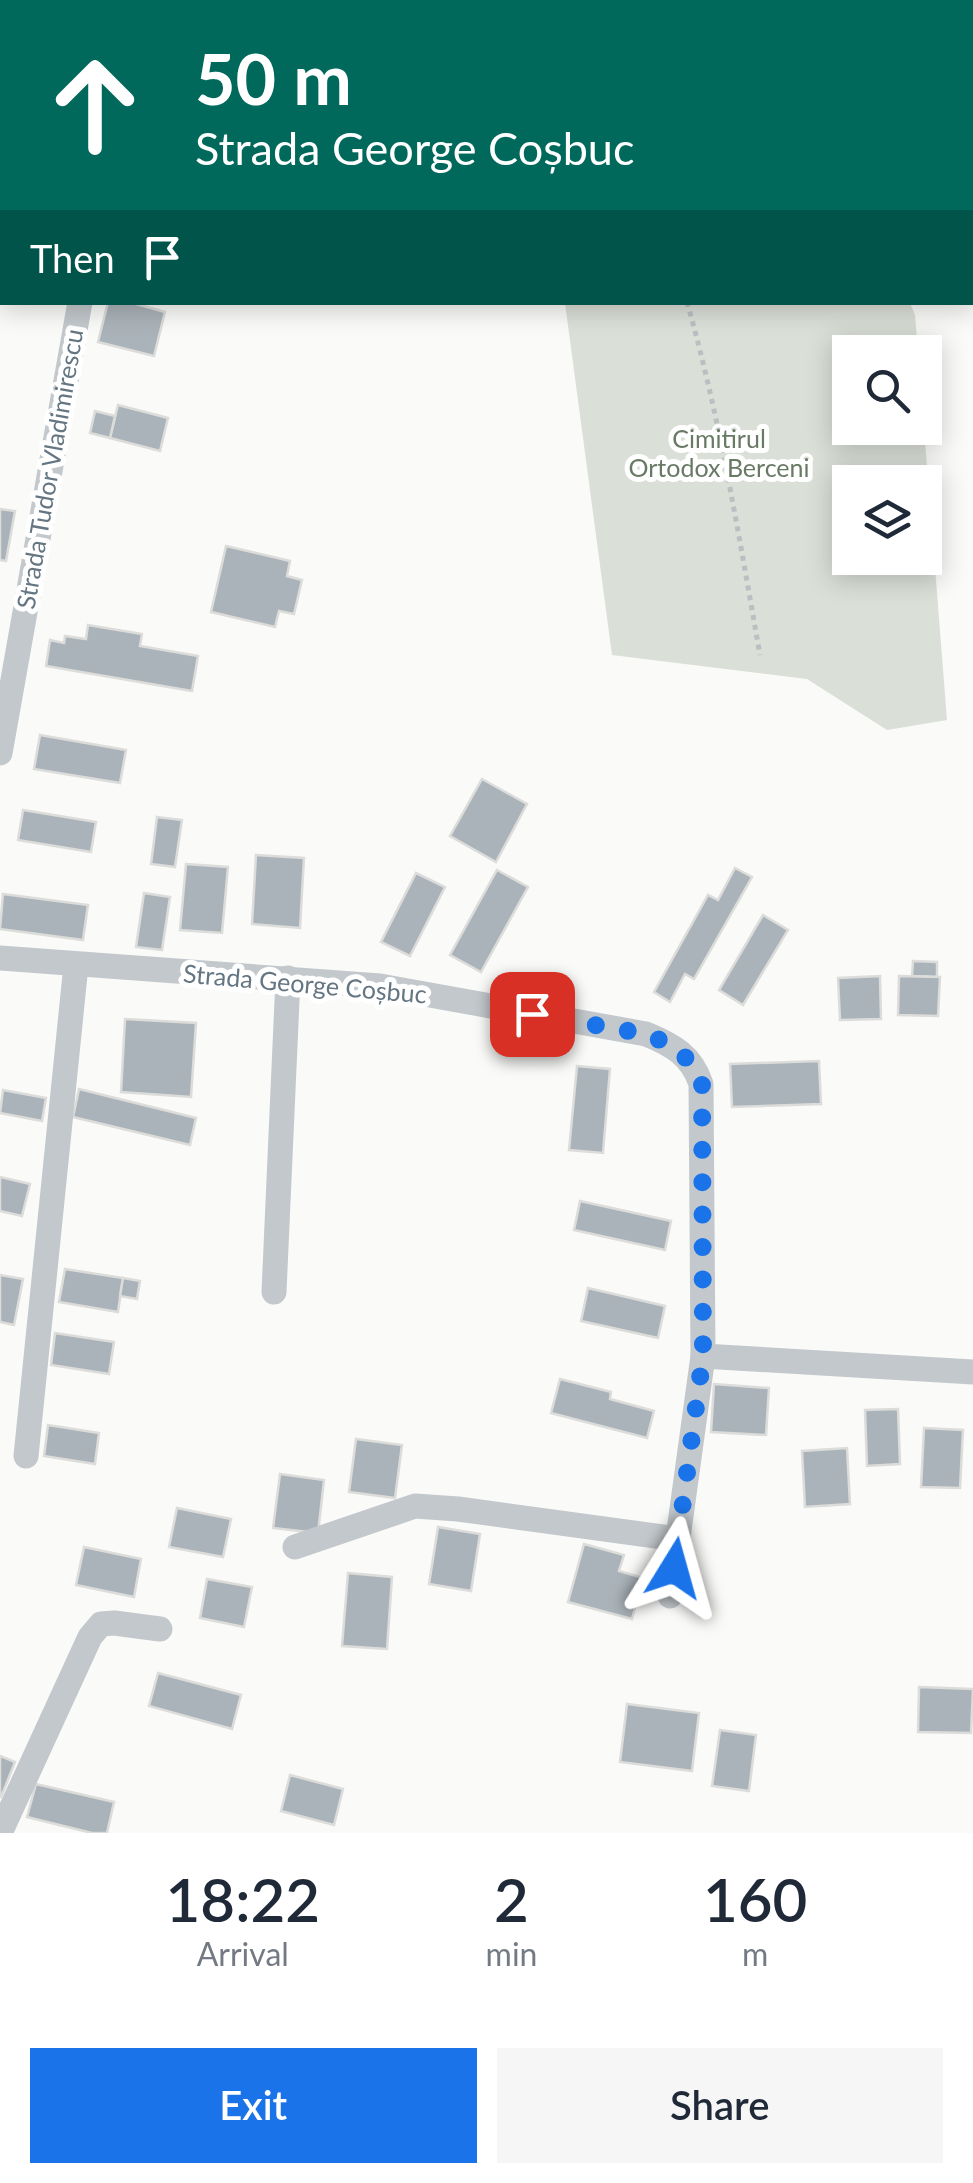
<!DOCTYPE html>
<meta charset="utf-8">
<style>
:root{--surface:#fff;--page:#f6f6f7;--text:#1f2937;--muted:#747a83;--accent:#1a73e8}
body{margin:0;font-family:Lato,sans-serif;background:var(--page);color:var(--text);height:100vh;display:flex;flex-direction:column;font-size:38px;white-space:nowrap}
*{box-sizing:border-box;margin:0}
p{font-size:32px;color:var(--muted)}
.icon{flex:none;width:55px;height:55px;fill:none;stroke:currentColor;stroke-width:2;stroke-linecap:round;stroke-linejoin:round}
.map{position:relative;height:1833px;overflow:hidden}
.panel{display:flex;flex-direction:column;background:var(--surface);flex:1}
.panel>*{flex:none}
.top-card{position:absolute;left:0px;top:0px;width:975px;height:305px;box-shadow:0 5px 25px #0003;background:#00695c;color:#fff;overflow:hidden}
.buttons{position:absolute;left:832px;top:335px;display:grid;gap:20px}
.buttons a{display:grid;place-items:center;width:110px;height:110px;border-radius:0px;background:var(--surface);box-shadow:0 5px 25px #0003;font-size:50px}
.pin{position:absolute;display:grid;place-items:center;width:85px;height:85px;color:#fff;margin:-42px;border-radius:20px;box-shadow:0 5px 15px #0006}
.me{position:absolute;width:110px;margin:-55px;rotate:8deg;stroke-linejoin:round;filter:drop-shadow(0 0 8px #0008)}
.turn{display:flex;align-items:center;gap:35px;height:210px;padding:0 30px;font-size:45px}
.turn .icon{width:130px;height:130px;stroke-width:2.5}
.turn b{display:block;font-size:70px;line-height:85px}
.then{display:flex;align-items:center;height:95px;padding:0 30px;background:#0003;gap:20px;font-size:38px}
.eta{display:flex;justify-content:space-evenly;align-items:center;height:170px;text-align:center}
.eta b{font-size:60px;font-weight:600;line-height:70px}
.primary-button{display:flex;gap:20px;margin-top:auto;padding:20px 30px}
.primary-button a{flex:1;height:115px;border-radius:0px;background:var(--accent);color:#fff;font-size:40px;font-weight:600;line-height:115px;text-align:center}
.primary-button a+a{background:var(--page);color:var(--text)}
.map>svg:first-child{display:block}
.green{fill:#dadfd7;fill-rule:evenodd}
.building{fill:#aab3b9;stroke:#dcdcda;stroke-width:2.5}
.lines{fill:none;stroke-linecap:round;stroke-linejoin:round}
.path{stroke:#bbbfc2;stroke-width:5;stroke-dasharray:5 5;stroke-linecap:butt}
.minor{stroke:#c3c8cc;stroke-width:25}
.route{stroke:#1a73e8;stroke-width:18;stroke-dasharray:0 32.4}
.labels{text-anchor:middle;stroke-width:10;stroke-linejoin:round;paint-order:stroke}
.park-label{font-size:25px;fill:#687a64;stroke:#fff}
.street-label{font-size:25px;fill:#657683;stroke:#fff}
</style>
<div class="map">
<svg width="973" height="1833" viewBox="0 0 973 1833">
<rect width="100%" height="100%" fill="#fafaf8"/>
<path class="green" d="M 565,303 L 910,303 L 915,315 L 918,352 L 850,352 L 850,428 L 924,428 L 947,720 L 887,730 L 807,679 L 612,655 ZM 850,482 L 925,482 L 925,558 L 850,558 Z"/>
<g class="building">
<path d="M 108,302 L 129,302 L 165,312 L 154,356 L 98,342 Z"/>
<path d="M 118,405 L 168,418 L 160,451 L 110,438 Z"/>
<path d="M 95,411 L 115,416 L 110,438 L 90,433 Z"/>
<path d="M 0,509 L 15,511 L 6,561 L 0,560 Z"/>
<path d="M 226,546 L 290,561 L 287,576 L 302,580 L 294,614 L 279,611 L 275,627 L 211,612 Z"/>
<path d="M 88,625 L 142,634 L 140,646 L 198,656 L 192,691 L 46,666 L 50,640 L 64,643 L 65,636 L 86,639 Z"/>
<path d="M 40,735 L 126,750 L 120,783 L 34,769 Z"/>
<path d="M 482,779 L 527,804 L 496,862 L 450,836 Z"/>
<path d="M 23,810 L 96,822 L 91,852 L 18,840 Z"/>
<path d="M 157,817 L 182,820 L 175,867 L 151,864 Z"/>
<path d="M 256,855 L 304,858 L 300,928 L 252,924 Z"/>
<path d="M 186,864 L 228,867 L 222,933 L 180,930 Z"/>
<path d="M 735,868 L 752,877 L 694,979 L 685,974 L 670,1002 L 654,992 L 708,895 L 718,900 Z"/>
<path d="M 497,870 L 528,887 L 481,972 L 450,955 Z"/>
<path d="M 416,873 L 445,887 L 410,956 L 381,942 Z"/>
<path d="M 144,893 L 170,897 L 162,950 L 136,947 Z"/>
<path d="M 3,894 L 88,905 L 83,940 L 0,929 Z"/>
<path d="M 763,915 L 788,930 L 743,1005 L 719,990 Z"/>
<path d="M 913,961 L 937,962 L 937,977 L 912,976 Z"/>
<path d="M 880,976 L 881,1019 L 840,1020 L 838,978 Z"/>
<path d="M 899,976 L 940,977 L 938,1016 L 898,1015 Z"/>
<path d="M 125,1019 L 196,1023 L 191,1097 L 121,1092 Z"/>
<path d="M 819,1061 L 821,1104 L 732,1107 L 730,1064 Z"/>
<path d="M 577,1066 L 610,1069 L 603,1153 L 569,1150 Z"/>
<path d="M 79,1089 L 196,1118 L 190,1145 L 73,1117 Z"/>
<path d="M 3,1090 L 46,1098 L 42,1121 L 0,1113 Z"/>
<path d="M 0,1177 L 30,1184 L 22,1216 L 0,1211 Z"/>
<path d="M 580,1201 L 671,1221 L 665,1250 L 574,1230 Z"/>
<path d="M 65,1269 L 123,1278 L 118,1312 L 59,1302 Z"/>
<path d="M 0,1275 L 23,1279 L 14,1325 L 0,1322 Z"/>
<path d="M 123,1278 L 140,1281 L 137,1299 L 120,1296 Z"/>
<path d="M 588,1288 L 665,1306 L 658,1338 L 581,1321 Z"/>
<path d="M 55,1333 L 114,1342 L 109,1374 L 51,1365 Z"/>
<path d="M 560,1379 L 611,1392 L 610,1399 L 654,1411 L 647,1438 L 551,1413 Z"/>
<path d="M 714,1384 L 769,1388 L 766,1435 L 711,1432 Z"/>
<path d="M 898,1409 L 900,1464 L 867,1466 L 865,1410 Z"/>
<path d="M 48,1425 L 99,1433 L 95,1464 L 44,1456 Z"/>
<path d="M 924,1428 L 963,1430 L 960,1488 L 921,1487 Z"/>
<path d="M 356,1439 L 402,1445 L 395,1498 L 349,1492 Z"/>
<path d="M 847,1448 L 850,1504 L 805,1507 L 802,1451 Z"/>
<path d="M 280,1474 L 324,1480 L 318,1533 L 273,1528 Z"/>
<path d="M 177,1508 L 231,1519 L 223,1557 L 169,1547 Z"/>
<path d="M 438,1527 L 480,1534 L 471,1591 L 429,1584 Z"/>
<path d="M 584,1544 L 624,1555 L 619,1571 L 643,1578 L 632,1619 L 568,1602 Z"/>
<path d="M 84,1547 L 141,1559 L 134,1597 L 76,1585 Z"/>
<path d="M 348,1573 L 392,1577 L 387,1649 L 342,1646 Z"/>
<path d="M 207,1579 L 252,1587 L 244,1627 L 200,1618 Z"/>
<path d="M 158,1673 L 241,1695 L 232,1729 L 149,1706 Z"/>
<path d="M 919,1687 L 973,1689 L 971,1733 L 918,1732 Z"/>
<path d="M 627,1704 L 699,1713 L 692,1771 L 620,1762 Z"/>
<path d="M 720,1730 L 756,1735 L 749,1791 L 712,1786 Z"/>
<path d="M 0,1756 L 15,1762 L 1,1797 L 0,1797 Z"/>
<path d="M 290,1775 L 343,1789 L 334,1825 L 281,1811 Z"/>
<path d="M 36,1784 L 114,1802 L 107,1833 L 92,1833 L 27,1817 Z"/>
</g>
<g class="lines">
<path class="path" d="M 687,302 C 720,418 739,537 760,655"/>
<g class="minor">
<path d="M 116,2 L 117,0"/>
<path d="M 663,2 L 666,0"/>
<path d="M 943,2 L 946,0"/>
<path d="M 0,169 L 2,169"/>
<path d="M 0,753 L 80,302"/>
<path d="M 0,958 L 380,986 L 646,1034 C 673,1045 692,1056 701,1084 L 703,1356 L 670,1596"/>
<path d="M 274,1292 L 288,978"/>
<path d="M 703,1356 L 973,1372"/>
<path d="M 26,1456 L 76,965"/>
<path d="M 295,1547 L 415,1506 L 458,1509 L 678,1539"/>
<path d="M 0,1833 L 90,1637 L 101,1624 L 114,1623 L 160,1629"/>
</g>
</g>
<g class="lines">
<path class="route" d="M 532,1014 L 646,1034 C 673,1045 691,1056 702,1084 L 703,1356 L 674,1568"/>
</g>
<g class="labels">
<g class="park-label">
<text x="719" y="448">Cimitirul<tspan x="719" dy="29">Ortodox Berceni</tspan></text>
</g>
<g class="street-label">
<text transform="translate(50 469) rotate(-80)" y="9">Strada Tudor Vladimirescu</text>
<text transform="translate(305 984) rotate(5)" y="9">Strada George Coșbuc</text>
</g>
</g>
</svg>
<div class="buttons">
<a><svg class="icon" aria-label="search" viewBox="0 0 24 24"><circle cx="10" cy="10" r="6"/><path d="M15 15l6 6"/></svg></a>
<a><svg class="icon" aria-label="layers" viewBox="0 0 24 24"><path d="M12 4l9 5-9 5-9-5zM3 14l9 5 9-5"/></svg></a>
</div>
<div class="pin" style="left:532px;top:1014px;background:#d93025"><svg class="icon" aria-label="arrive" viewBox="0 0 24 24"><path d="M6 21V4h12l-3 4 3 4H6"/></svg></div>
<svg class="me" style="left:674px;top:1568px" viewBox="-20 -20 40 40"><path d="M0-17L14 15 0 8-14 15z" fill="#1a73e8" stroke="#fff" stroke-width="4"/></svg>
<div class="top-card">
<div class="turn"><svg class="icon" aria-label="ahead" viewBox="0 0 24 24"><path d="M12 20V5M6 11l6-6 6 6"/></svg><div><b>50 m</b>Strada George Coșbuc</div></div>
<div class="then">Then<svg class="icon" aria-label="arrive" viewBox="0 0 24 24"><path d="M6 21V4h12l-3 4 3 4H6"/></svg></div>
</div>
</div>
<section class="panel">
<div class="eta">
<div><b>18:22</b><p>Arrival</p></div>
<div><b>2</b><p>min</p></div>
<div><b>160</b><p>m</p></div>
</div>
<div class="primary-button"><a>Exit</a><a>Share</a></div>
</section>
